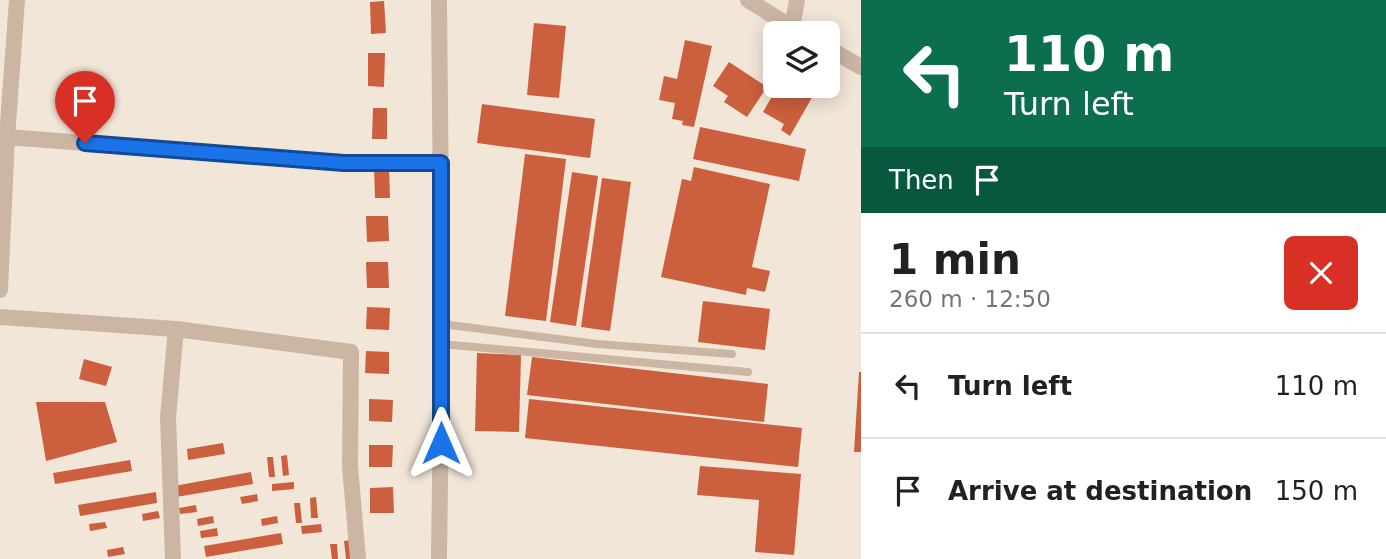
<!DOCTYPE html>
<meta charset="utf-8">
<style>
:root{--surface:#fff;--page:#f2f2f2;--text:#202124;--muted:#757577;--line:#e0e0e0}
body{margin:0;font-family:"DejaVu Sans",sans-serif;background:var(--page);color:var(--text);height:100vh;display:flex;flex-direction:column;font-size:26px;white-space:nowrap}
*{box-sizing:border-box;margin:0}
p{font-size:23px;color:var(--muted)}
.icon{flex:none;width:38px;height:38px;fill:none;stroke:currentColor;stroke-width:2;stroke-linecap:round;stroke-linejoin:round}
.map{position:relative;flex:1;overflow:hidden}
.panel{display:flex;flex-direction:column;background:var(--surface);width:525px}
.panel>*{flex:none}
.banner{background:#0b6e4f;color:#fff;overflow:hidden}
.fabs{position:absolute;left:763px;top:21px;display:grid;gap:14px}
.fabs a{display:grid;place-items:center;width:77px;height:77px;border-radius:10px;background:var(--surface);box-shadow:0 4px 18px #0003;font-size:35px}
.pin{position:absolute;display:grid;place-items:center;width:60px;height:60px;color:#fff;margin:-72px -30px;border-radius:50% 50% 50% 0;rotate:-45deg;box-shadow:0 0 7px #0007}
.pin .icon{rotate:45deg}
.me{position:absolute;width:77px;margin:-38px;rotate:0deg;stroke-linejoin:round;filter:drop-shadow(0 0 5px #0008)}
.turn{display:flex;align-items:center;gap:24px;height:147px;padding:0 28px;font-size:32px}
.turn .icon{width:91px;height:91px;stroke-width:2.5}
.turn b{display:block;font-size:49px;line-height:60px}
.then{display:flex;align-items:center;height:66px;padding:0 28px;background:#0003;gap:14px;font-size:26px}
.round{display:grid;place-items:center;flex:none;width:74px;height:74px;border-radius:10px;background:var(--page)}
.headline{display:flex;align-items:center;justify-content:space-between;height:119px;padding:0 28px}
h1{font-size:42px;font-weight:700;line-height:52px}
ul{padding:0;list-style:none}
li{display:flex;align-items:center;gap:21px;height:105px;padding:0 28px;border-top:2px solid var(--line)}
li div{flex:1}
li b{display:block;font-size:26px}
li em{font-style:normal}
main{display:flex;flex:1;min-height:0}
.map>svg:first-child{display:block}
.building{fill:#cc5f3d}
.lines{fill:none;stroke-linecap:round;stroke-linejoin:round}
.service{stroke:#cbb6a4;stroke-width:8}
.minor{stroke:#cbb6a4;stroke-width:16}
.route-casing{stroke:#114b97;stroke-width:18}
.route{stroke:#1a73e8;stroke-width:12}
</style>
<main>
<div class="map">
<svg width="861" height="559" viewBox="0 0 861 559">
<rect width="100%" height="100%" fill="#f2e6d8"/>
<g class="building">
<path d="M 384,1 L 386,33 L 371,34 L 370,2 Z"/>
<path d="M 534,23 L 566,26 L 559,98 L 527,95 Z"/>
<path d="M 685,40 L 712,46 L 694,127 L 682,125 L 683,121 L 672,119 L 675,103 L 659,100 L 664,76 L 677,79 Z"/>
<path d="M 368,53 L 385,53 L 384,87 L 368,86 Z"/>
<path d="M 729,62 L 767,87 L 747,117 L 724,102 L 728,96 L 713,86 Z"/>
<path d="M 778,86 L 818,87 L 790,136 L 781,130 L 784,124 L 763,112 Z"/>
<path d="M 482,104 L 595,119 L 590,158 L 477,143 Z"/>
<path d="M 373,108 L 387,108 L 387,139 L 372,139 Z"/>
<path d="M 700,127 L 806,149 L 799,181 L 693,159 Z"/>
<path d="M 525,154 L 566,159 L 546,321 L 505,316 Z"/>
<path d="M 694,167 L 770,184 L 752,267 L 770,271 L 765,292 L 747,288 L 746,295 L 661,277 L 682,179 L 691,181 Z"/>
<path d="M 374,168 L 389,168 L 390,198 L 375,198 Z"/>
<path d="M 572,172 L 598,176 L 576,326 L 550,322 Z"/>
<path d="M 602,178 L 631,182 L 610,331 L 581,327 Z"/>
<path d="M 366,216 L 388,216 L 389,241 L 367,242 Z"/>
<path d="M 366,262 L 388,262 L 389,288 L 367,288 Z"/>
<path d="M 703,301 L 770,309 L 765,350 L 698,342 Z"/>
<path d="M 367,307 L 390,308 L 389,330 L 366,329 Z"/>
<path d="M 366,351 L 389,352 L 389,374 L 365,373 Z"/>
<path d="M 477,353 L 521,355 L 519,432 L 475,431 Z"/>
<path d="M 532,357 L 768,384 L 764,422 L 527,395 Z"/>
<path d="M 84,359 L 112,367 L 106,386 L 79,379 Z"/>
<path d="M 859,372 L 861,372 L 861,452 L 854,452 Z"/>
<path d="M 369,399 L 393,400 L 392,422 L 369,421 Z"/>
<path d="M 529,399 L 802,428 L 798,467 L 525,438 Z"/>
<path d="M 36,402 L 105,402 L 117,442 L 46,461 Z"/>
<path d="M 223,443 L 225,454 L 188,460 L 187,449 Z"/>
<path d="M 369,445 L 393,445 L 392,467 L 369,467 Z"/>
<path d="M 287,455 L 289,475 L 283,476 L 281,456 Z"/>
<path d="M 267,457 L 273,457 L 275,477 L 269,477 Z"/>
<path d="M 130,460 L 132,471 L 55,484 L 53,473 Z"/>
<path d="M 700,466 L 801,474 L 794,555 L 755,552 L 759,500 L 697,495 Z"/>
<path d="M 251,472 L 253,484 L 176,497 L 174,486 Z"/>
<path d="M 294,482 L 294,489 L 272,491 L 272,484 Z"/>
<path d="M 393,487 L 394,513 L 370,513 L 370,488 Z"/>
<path d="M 156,492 L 157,503 L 80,516 L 78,505 Z"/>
<path d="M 257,494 L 258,501 L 242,504 L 240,497 Z"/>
<path d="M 316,497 L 318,518 L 311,518 L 310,498 Z"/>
<path d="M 294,503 L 300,503 L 302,523 L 296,523 Z"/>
<path d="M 196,505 L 197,512 L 180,514 L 179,508 Z"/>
<path d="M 158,511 L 160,518 L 143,521 L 142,514 Z"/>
<path d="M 213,516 L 214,523 L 198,526 L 197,519 Z"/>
<path d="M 277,516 L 278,523 L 262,526 L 261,519 Z"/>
<path d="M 105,522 L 107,528 L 90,531 L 89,524 Z"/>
<path d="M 321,524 L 322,532 L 302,534 L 301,526 Z"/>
<path d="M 217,528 L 218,536 L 201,538 L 200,531 Z"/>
<path d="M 281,533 L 283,544 L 206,557 L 204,546 Z"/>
<path d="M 351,540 L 353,559 L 346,559 L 344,541 Z"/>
<path d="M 330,544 L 337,544 L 338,559 L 332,559 Z"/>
<path d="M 123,547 L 125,554 L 108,557 L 107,550 Z"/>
</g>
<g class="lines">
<g class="service">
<path d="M 442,324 L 597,344 L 732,354"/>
<path d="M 441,344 L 748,372"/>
</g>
<g class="minor">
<path d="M 17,0 L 7,137 L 344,163 L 441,163"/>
<path d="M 439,0 L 442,324 L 439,559"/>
<path d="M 748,0 L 801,33"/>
<path d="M 792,28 L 797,0"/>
<path d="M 828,48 L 861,67"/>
<path d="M 0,290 L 7,137"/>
<path d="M 0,317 L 176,329 L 351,352 L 350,466 L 358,559"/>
<path d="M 173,559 L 168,417 L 176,329"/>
</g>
</g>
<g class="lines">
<g class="route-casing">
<path id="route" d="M 85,143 L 344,163 L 441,163 L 441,443"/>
</g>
<use href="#route" class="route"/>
</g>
</svg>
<div class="fabs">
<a><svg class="icon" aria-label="layers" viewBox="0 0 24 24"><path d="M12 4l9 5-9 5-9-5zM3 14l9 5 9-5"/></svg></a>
</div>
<div class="pin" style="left:85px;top:143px;background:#d93025"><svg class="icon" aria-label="arrive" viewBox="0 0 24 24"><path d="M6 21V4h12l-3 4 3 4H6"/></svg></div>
<svg class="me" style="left:441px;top:443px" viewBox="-20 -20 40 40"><path d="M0-17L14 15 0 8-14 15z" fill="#1a73e8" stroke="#fff" stroke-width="4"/></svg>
</div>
<section class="panel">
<div class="banner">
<div class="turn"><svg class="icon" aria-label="left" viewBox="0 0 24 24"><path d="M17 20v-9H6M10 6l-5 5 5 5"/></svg><div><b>110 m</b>Turn left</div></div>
<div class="then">Then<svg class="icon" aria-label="arrive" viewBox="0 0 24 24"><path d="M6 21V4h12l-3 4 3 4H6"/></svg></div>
</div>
<div class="headline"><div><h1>1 min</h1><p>260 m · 12:50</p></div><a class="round" style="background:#d93025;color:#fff"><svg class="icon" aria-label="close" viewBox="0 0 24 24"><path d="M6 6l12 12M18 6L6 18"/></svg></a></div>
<ul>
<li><svg class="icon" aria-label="left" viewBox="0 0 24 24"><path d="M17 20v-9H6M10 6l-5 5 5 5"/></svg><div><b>Turn left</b></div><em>110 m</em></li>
<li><svg class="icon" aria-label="arrive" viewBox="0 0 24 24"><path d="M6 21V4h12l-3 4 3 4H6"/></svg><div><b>Arrive at destination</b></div><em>150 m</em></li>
</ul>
</section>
</main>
